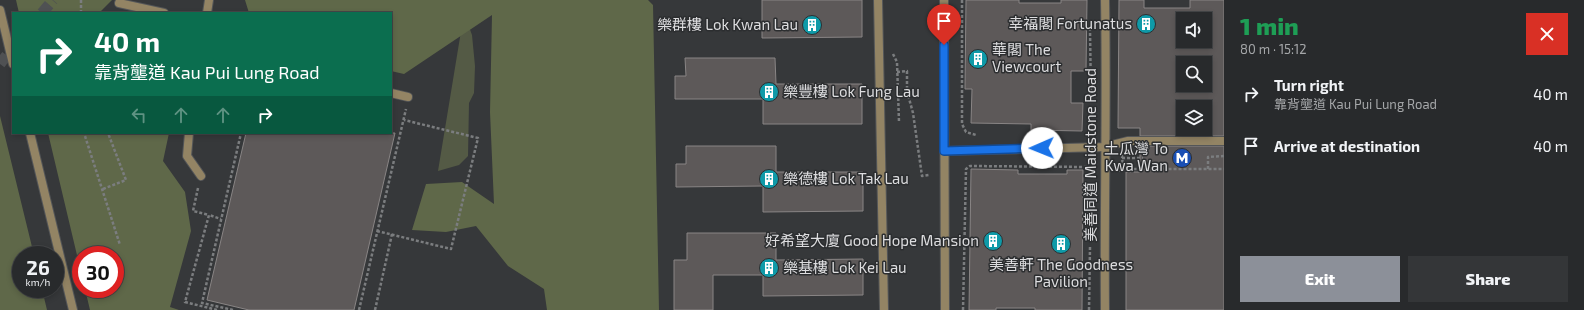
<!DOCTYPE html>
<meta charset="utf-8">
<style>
:root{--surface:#282a2c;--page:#343638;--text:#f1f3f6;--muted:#a5a7a9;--line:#444648;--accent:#8c9099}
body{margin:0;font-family:"Exo 2","Noto Sans TC",sans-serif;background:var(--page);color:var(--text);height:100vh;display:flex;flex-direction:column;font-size:15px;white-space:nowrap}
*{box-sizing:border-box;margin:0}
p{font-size:13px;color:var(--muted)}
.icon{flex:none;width:22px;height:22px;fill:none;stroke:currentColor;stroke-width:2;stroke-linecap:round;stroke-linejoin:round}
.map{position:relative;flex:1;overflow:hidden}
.details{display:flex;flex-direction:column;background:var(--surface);width:360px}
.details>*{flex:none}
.banner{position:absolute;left:12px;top:12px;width:380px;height:122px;border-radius:0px;box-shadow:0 2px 6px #0003,0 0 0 1px var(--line);background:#0b6e4f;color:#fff;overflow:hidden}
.controls{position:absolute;left:1176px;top:12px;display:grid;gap:8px}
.controls a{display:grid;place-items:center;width:36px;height:36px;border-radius:0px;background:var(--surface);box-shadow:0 2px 6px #0003,0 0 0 1px var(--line);font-size:20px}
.speed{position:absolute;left:12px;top:246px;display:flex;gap:8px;font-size:20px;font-weight:700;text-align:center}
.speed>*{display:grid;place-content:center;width:52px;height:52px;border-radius:50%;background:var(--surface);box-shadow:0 2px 6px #0003,0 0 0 1px var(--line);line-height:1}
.speed small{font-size:10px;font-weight:400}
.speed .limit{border:6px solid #d22;background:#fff;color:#111}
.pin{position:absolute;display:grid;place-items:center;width:34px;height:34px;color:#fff;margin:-41px -17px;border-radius:50% 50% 50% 0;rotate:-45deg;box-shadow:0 0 4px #0007}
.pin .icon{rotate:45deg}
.me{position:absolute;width:44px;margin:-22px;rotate:269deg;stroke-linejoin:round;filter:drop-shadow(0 0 3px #0008)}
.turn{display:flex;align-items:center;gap:14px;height:84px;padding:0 16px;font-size:18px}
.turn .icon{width:52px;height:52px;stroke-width:2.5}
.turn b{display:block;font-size:28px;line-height:34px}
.lanes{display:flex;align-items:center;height:38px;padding:0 16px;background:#0003;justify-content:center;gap:20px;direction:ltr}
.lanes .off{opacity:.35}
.round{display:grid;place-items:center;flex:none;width:42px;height:42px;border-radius:0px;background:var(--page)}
.headline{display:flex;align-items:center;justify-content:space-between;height:68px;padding:0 16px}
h1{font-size:24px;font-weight:800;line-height:30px;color:#1e9e55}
.primary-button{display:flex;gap:8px;margin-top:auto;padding:8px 16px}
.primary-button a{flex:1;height:46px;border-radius:0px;background:var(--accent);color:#fff;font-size:16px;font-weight:800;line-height:46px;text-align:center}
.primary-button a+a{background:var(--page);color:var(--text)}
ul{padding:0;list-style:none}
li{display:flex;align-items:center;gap:12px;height:52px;padding:0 16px}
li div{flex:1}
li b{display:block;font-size:15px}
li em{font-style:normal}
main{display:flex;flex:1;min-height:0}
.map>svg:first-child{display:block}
.green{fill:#545a45}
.forest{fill:#5f6849}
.building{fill:#5d5959;stroke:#898585;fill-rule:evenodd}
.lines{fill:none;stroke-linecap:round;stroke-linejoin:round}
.trunk-tunnel{stroke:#4f5153;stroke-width:11;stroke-dasharray:11 5.5;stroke-linecap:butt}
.service-casing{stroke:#545658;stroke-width:10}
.minor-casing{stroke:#545658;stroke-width:10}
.tertiary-casing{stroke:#545658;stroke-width:10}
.path{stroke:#7b7d7f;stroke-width:2.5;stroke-dasharray:3 2;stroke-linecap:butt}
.service{stroke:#938464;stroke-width:8}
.minor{stroke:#938464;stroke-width:8}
.tertiary{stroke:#938464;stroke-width:8}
.route-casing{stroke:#114b97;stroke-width:10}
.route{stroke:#1a73e8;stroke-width:7}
.labels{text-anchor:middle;stroke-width:3;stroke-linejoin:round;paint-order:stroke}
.poi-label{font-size:15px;fill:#dddddf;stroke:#2c2e30;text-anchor:end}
.street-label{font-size:15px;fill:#dddddf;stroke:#2c2e30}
</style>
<main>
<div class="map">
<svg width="1224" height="310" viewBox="0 0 1224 310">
<rect width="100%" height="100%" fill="#36383a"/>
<path class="green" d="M 464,13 L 472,35 L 475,66 L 474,93 L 469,103 L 468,156 L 459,165 L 438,171 Z"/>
<g class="forest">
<path d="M 16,0 L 112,0 L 99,13 L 19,13 Z"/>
<path d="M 245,0 L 648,0 L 653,5 L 659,310 L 547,310 L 544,289 L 508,266 L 476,226 L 446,232 L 412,230 L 426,184 L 462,182 L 494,204 L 490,112 L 492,15 L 404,74 L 391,71 L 391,13 L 249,13 Z"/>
<path d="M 0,116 L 34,255 L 21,255 L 21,289 L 42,289 L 47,310 L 0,310 Z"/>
<path d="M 48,133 L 169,133 L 163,161 L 185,192 L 191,231 L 170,307 L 179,310 L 90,310 L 85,289 L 115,289 L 115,255 L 81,255 L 81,272 Z"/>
</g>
<g class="building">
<path d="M 762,0 L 862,0 L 862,37 L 762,38 Z"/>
<path d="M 966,0 L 1019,0 L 1019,3 L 1061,3 L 1061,0 L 1087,0 L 1086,71 L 1071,71 L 1071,103 L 1083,103 L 1082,131 L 1031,130 L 1031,124 L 971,123 L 972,89 L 965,89 Z"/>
<path d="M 1119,0 L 1144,0 L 1144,8 L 1190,8 L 1190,0 L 1224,0 L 1224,136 L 1140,136 L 1140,128 L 1118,128 ZM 1183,19 L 1205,19 L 1205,41 L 1183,41 ZM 1183,63 L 1205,63 L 1205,85 L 1183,85 ZM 1183,107 L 1205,107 L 1205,129 L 1183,129 Z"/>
<path d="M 685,58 L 775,58 L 776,84 L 862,84 L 862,124 L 763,124 L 763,99 L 675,99 L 675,76 L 686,76 Z"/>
<path d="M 246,133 L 395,133 L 354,310 L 249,310 L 207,300 Z"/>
<path d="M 686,146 L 776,146 L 776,172 L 863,172 L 863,211 L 763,212 L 763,186 L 676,187 L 676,164 L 686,164 Z"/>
<path d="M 1140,146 L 1224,146 L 1224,310 L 1126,310 L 1126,172 L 1140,172 Z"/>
<path d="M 971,169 L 1018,170 L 1018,174 L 1067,174 L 1067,170 L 1083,170 L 1082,310 L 1035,310 L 1035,308 L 996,308 L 996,310 L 969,310 Z"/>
<path d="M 687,233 L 776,233 L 776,260 L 863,259 L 863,295 L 763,296 L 763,275 L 713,275 L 713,310 L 674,310 L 674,260 L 687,260 Z"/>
</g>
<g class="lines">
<g class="trunk-tunnel">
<path d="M 42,13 L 53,0"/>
<path d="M 0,64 L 13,47"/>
</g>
<g class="service-casing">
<g id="service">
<path d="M 878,0 L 884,310"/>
<path d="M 119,3 L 164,13"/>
<path d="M 207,13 L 209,0"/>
<path d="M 391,93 L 408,97"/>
<path d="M 189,133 L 187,156 L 201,176"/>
</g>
</g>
<g class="minor-casing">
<g id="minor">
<path d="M 0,10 L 13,64"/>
<path d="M 30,133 L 73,310"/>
<path d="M 944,151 L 1104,147 L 1128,141 L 1224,141"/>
<path d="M 1105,310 C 1104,207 1107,103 1105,0"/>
</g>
</g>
<g class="tertiary-casing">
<path id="tertiary" d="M 944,0 L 945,310"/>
</g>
<g class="path">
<path d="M 962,0 L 962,124 L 966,132 L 976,135"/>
<path d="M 81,13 L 81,0"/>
<path d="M 1090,28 L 1091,101"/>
<path d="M 893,54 L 897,62 L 899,122"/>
<path d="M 897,72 L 907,71 L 907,91 L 913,113 L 922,176 L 929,175"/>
<path d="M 85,136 L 120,245"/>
<path d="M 1122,155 L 1123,169"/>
<path d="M 1122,158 L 1143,158"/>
<path d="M 1208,169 L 1208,157 L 1224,156"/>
<path d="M 1119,171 L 1123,169 L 1224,169"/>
<path d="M 198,188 L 193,211 L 209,215"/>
<path d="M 103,189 L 126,180 L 108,133"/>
<path d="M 377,231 L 451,249 L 478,138 L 404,120"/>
<path d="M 217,310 L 185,302 L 209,215 L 221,219"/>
<path d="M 233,310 L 202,303 L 241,133"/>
<path d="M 359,310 L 406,109"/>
<path d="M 375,310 L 392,234"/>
<path d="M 963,310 L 966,169 L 970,166 L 1087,167 L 1092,171"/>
<path d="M 1089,310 L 1090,247"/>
</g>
<use href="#service" class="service"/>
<use href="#minor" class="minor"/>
<use href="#tertiary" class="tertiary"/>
</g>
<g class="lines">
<g class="route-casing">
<path id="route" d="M 944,45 L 944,151 L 1042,148"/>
</g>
<use href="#route" class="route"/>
</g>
<defs>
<g id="building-disc" transform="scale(1)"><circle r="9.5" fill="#0f9aa8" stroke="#2c2e30"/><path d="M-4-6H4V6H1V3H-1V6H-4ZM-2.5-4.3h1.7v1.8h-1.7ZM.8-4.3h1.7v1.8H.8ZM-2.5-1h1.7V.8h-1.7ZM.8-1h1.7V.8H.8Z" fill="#fff"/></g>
<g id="metro-disc" transform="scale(1)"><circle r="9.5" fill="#1a4fb4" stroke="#2c2e30"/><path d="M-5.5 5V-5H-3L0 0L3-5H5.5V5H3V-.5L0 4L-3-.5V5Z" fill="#fff"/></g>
</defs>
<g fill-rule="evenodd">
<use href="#building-disc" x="1146" y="24"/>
<use href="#building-disc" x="812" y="25"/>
<use href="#building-disc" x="978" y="59"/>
<use href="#building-disc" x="769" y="92"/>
<use href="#metro-disc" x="1182" y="158"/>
<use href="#building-disc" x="769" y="179"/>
<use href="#building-disc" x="993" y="241"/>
<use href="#building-disc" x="1061" y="244"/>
<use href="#building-disc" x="769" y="268"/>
</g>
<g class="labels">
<g class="poi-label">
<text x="1132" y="29">幸福閣 Fortunatus</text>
<text x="798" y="30">樂群樓 Lok Kwan Lau</text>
<text x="992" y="55" text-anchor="start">華閣 The<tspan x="992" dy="17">Viewcourt</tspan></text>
<text x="783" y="97" text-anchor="start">樂豐樓 Lok Fung Lau</text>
<text x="1168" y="154">土瓜灣 To<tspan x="1168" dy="17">Kwa Wan</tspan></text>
<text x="783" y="184" text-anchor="start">樂德樓 Lok Tak Lau</text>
<text x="979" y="246">好希望大廈 Good Hope Mansion</text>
<text x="1061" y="270" text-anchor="middle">美善軒 The Goodness<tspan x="1061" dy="17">Pavilion</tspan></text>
<text x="783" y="273" text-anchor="start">樂基樓 Lok Kei Lau</text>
</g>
<g class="street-label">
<text transform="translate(1091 155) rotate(-90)" y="5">美善同道 Maidstone Road</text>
</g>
</g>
</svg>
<div class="controls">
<a><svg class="icon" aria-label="sound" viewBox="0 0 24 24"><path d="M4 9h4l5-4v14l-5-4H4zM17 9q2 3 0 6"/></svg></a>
<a><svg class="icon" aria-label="search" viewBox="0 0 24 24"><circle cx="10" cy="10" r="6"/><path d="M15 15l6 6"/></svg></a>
<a><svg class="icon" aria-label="layers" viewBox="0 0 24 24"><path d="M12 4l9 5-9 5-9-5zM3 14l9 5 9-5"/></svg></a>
</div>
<div class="speed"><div>26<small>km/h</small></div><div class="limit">30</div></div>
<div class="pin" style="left:944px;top:45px;background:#d93025"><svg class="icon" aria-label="arrive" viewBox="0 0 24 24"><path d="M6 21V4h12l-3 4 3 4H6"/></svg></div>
<svg class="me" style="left:1042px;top:148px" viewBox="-20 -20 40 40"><circle r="19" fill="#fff"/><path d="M0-13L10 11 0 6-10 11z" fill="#1a73e8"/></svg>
<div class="banner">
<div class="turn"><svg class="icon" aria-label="right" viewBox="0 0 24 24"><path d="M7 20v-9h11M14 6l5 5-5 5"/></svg><div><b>40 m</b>靠背壟道 Kau Pui Lung Road</div></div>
<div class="lanes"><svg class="icon off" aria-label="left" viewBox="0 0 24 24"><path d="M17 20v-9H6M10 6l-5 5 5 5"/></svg><svg class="icon off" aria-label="ahead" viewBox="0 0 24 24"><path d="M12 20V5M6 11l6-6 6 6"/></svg><svg class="icon off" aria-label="ahead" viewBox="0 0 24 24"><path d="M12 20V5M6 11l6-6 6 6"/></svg><svg class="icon" aria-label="right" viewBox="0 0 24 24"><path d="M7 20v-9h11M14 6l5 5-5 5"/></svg></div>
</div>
</div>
<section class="details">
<div class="headline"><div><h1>1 min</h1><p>80 m · 15:12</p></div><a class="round" style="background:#d93025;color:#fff"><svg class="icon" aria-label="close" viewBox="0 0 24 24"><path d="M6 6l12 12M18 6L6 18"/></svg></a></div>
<ul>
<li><svg class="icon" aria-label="right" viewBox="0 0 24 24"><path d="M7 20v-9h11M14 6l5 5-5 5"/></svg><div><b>Turn right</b><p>靠背壟道 Kau Pui Lung Road</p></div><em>40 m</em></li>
<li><svg class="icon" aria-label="arrive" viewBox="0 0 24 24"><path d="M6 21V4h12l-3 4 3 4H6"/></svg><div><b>Arrive at destination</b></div><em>40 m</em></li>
</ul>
<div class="primary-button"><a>Exit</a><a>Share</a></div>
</section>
</main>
